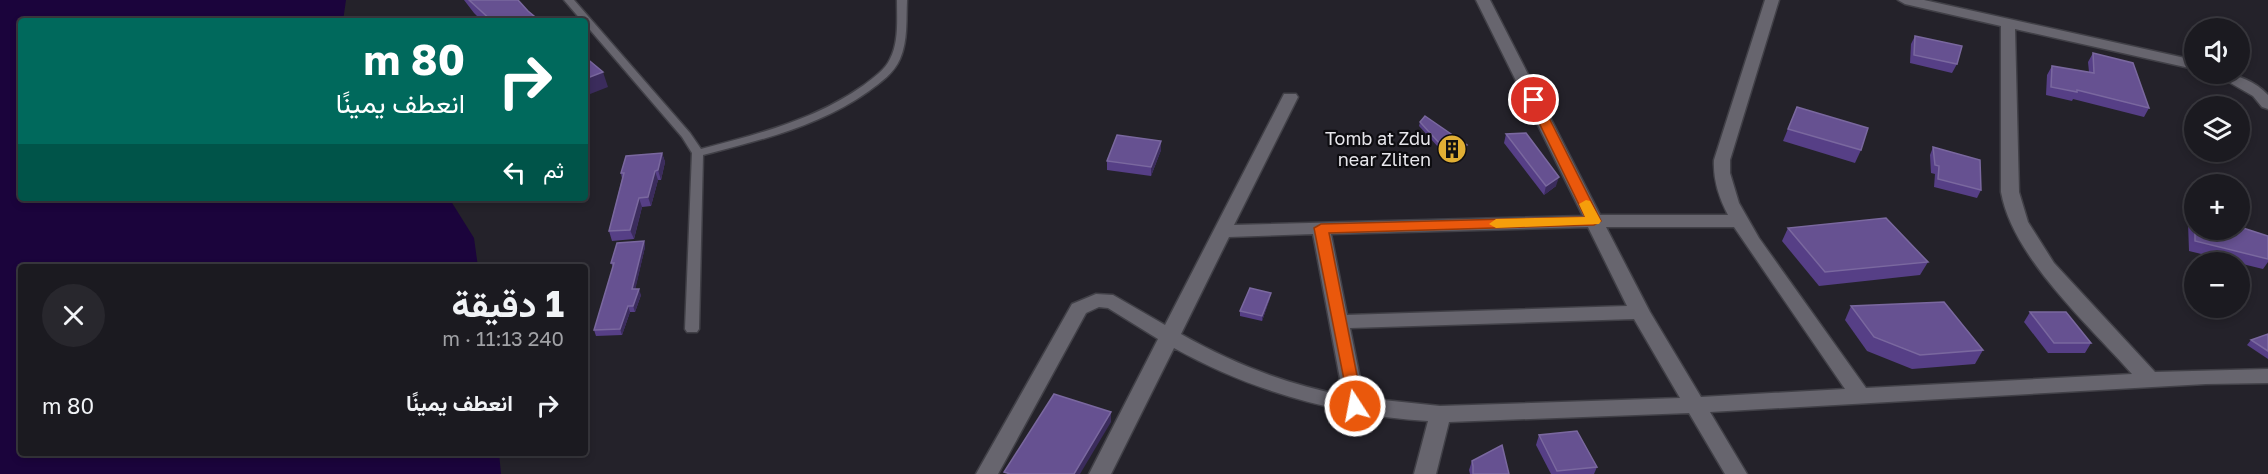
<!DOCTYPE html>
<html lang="ar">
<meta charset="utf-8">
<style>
:root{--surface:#1b1a20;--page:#28272d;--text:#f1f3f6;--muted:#a0a1a5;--line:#39383e}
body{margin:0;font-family:"Golos Text",Vazirmatn,sans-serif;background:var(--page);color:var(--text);direction:rtl;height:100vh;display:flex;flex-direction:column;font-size:22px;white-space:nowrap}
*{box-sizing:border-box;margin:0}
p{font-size:20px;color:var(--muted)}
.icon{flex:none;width:33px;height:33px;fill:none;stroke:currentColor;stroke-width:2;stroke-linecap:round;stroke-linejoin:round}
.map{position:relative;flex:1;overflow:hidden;direction:ltr}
.sheet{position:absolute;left:18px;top:264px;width:570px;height:192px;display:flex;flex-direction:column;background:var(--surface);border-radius:6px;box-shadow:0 3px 9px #0003,0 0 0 2px var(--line);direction:rtl}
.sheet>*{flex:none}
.hud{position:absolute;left:18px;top:18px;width:570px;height:183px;border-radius:6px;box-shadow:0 3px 9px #0003,0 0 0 2px var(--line);direction:rtl;background:#00695c;color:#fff;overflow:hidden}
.controls{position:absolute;left:2184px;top:18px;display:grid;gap:12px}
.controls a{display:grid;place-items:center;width:66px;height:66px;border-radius:50%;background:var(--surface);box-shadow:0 3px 9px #0003,0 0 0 2px var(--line);font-size:30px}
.pin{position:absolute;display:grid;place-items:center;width:51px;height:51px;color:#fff;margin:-26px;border:3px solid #fff;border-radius:50%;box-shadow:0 2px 6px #0007}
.me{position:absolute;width:66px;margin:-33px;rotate:349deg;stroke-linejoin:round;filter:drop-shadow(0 0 4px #0008)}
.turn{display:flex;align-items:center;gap:21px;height:126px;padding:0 24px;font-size:27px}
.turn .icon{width:78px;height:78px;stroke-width:2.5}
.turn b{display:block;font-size:42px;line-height:51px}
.then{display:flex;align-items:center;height:57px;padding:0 24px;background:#0003;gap:12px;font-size:22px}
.round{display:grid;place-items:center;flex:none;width:63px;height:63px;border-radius:32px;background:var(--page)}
.head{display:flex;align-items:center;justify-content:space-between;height:102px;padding:0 24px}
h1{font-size:36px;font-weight:700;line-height:45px}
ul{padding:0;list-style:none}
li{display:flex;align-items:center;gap:18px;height:78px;padding:0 24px}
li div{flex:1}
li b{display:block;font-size:22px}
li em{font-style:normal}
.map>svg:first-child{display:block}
.water{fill:#1b043c}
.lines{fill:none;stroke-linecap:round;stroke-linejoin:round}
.lane-casing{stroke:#414047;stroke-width:3}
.street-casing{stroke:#414047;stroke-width:3}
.lane{fill:#67656e;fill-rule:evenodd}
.street{fill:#67656e;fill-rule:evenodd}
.wall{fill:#563f86}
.shaded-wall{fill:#3b2c5c}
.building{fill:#665191;stroke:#7a689f;stroke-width:1.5}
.route{fill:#ea580c;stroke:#983908;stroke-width:1.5}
.slow{fill:#f59e0b}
.labels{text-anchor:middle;stroke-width:4.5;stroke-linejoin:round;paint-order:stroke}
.poi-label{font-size:18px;fill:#e7e6eb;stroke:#0d0c10;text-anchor:end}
</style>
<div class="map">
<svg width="2268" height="474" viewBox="0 0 2268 474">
<rect width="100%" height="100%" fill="#24222a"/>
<path class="water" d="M 0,0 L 346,0 L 343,21 L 21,21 L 21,198 L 449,198 L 474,238 L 478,267 L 21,267 L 21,453 L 499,453 L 501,474 L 0,474 Z"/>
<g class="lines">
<g class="lane-casing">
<path id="lane" d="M 564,0 L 574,0 L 690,133 L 701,149 C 758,134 815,120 864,85 C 873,78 885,70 890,59 C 899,42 897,19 897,0 L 907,0 C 906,19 908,41 900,59 C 894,73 881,82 869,91 C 820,126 761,140 703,155 L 699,329 L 697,332 L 687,332 L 685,329 L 692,153 L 682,137 L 585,24 L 585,21 L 582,21 Z"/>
</g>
<g class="street-casing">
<g id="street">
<path d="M 1476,0 L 1490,0 L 1600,215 L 1728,215 C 1719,198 1713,180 1714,160 L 1765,0 L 1779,0 L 1730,160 L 1730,173 L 1739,203 L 1759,238 L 1866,388 L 2132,374 C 2088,324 2013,258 2001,192 L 2001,26 L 1905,4 L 1898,0 L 1924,0 L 2194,60 L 2194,69 L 2015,29 L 2019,192 L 2028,222 L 2054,263 L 2155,372 L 2268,369 L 2268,383 L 2206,384 L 1710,412 L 1747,474 L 1725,474 L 1689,413 L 1449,422 L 1436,474 L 1414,474 L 1428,421 C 1338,415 1253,392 1174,348 L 1111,474 L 1089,474 L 1158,339 L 1108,308 L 1099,307 L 1086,313 L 998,474 L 976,474 L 1072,304 L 1096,294 L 1113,295 L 1165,325 L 1284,94 L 1296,94 L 1298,97 L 1234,225 L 1583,216 ZM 1588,227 L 1627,306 L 1347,315 L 1331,234 ZM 1606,227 L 1734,227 L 1845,389 L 1701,397 L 1650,312 ZM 1313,234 L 1343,395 C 1285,384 1232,363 1181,334 L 1229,237 ZM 1634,319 L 1680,398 L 1440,406 L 1364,398 L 1350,328 Z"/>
<path d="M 2215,74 C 2234,72 2255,81 2268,95 L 2268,109 L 2262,107 L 2253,96 Z"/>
</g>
</g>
<use href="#lane" class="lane"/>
<use href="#street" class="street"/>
</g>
<g class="wall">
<path d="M 464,0 L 518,0 L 528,11 L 540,21 L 482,21 L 474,13 Z"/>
<path d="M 1915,36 L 1957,64 L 1952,73 L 1910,63 L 1911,44 Z"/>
<path d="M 2093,53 L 2149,108 L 2144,117 L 2073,99 L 2072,101 L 2046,95 L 2047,75 L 2052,66 L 2089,72 L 2088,62 Z"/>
<path d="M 1797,107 L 1861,150 L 1855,163 L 1783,141 Z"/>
<path d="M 1420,122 L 1467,145 L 1466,150 L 1450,160 L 1419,126 Z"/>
<path d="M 1506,134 L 1556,186 L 1544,195 L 1504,143 Z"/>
<path d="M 1161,141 L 1161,150 L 1151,176 L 1107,170 L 1107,161 Z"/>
<path d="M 1933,147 L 1981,190 L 1977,198 L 1934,187 L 1935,174 L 1931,173 L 1930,155 Z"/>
<path d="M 662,153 L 665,162 L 661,180 L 658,180 L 651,206 L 642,207 L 634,239 L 612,241 L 609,231 L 622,179 L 621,173 Z"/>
<path d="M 2194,213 L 2194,230 L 2240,230 L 2268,236 L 2268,262 L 2263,269 L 2189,251 L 2188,223 Z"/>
<path d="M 1788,228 L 1928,262 L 1920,275 L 1819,286 L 1782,241 Z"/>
<path d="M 644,241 L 645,247 L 635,289 L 641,295 L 635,312 L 630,312 L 622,335 L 596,336 L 594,330 L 613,267 L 611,263 Z"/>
<path d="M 1270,298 L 1262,321 L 1240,316 L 1240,311 Z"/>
<path d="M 1851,306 L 1983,350 L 1975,364 L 1912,369 L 1867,351 L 1845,320 Z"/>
<path d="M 2030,312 L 2091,343 L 2085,353 L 2048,353 L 2024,322 Z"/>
<path d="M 2268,334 L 2268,359 L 2247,345 L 2251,340 Z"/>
<path d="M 1539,435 L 1597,467 L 1594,474 L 1551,474 L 1536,445 Z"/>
<path d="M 1472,461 L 1509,474 L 1470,474 L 1469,470 Z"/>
</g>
<g class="shaded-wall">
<path d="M 603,72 L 608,87 L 585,96 L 585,79 Z"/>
<path d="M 1161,141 L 1161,150 L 1151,176 L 1151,167 Z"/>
<path d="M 1467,145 L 1466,150 L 1450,160 L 1451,156 Z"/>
<path d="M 662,153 L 665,162 L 661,180 L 658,170 Z"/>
<path d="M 655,171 L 658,180 L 651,206 L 648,197 Z"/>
<path d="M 1559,177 L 1556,186 L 1544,195 L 1546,186 Z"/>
<path d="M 639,198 L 642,207 L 634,239 L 630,230 Z"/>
<path d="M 644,241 L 645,247 L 634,295 L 632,289 Z"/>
<path d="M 639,289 L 641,295 L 635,312 L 633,306 Z"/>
<path d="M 1271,293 L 1270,298 L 1262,321 L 1262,316 Z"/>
<path d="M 628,306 L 630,312 L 622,335 L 620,329 Z"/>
<path d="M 1111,412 L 1111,422 L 1080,474 L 1074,474 Z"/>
</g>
<g class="building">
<path d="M 469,0 L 518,0 L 528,11 L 540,21 L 492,21 Z"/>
<path d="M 1915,36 L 1962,46 L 1957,64 L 1914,55 Z"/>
<path d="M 2093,53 L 2133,63 L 2149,108 L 2077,90 L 2077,92 L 2051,87 L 2052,66 L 2094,73 Z"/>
<path d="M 585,57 L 603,72 L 585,79 Z"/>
<path d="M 1797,107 L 1868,128 L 1861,150 L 1788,129 Z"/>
<path d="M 1425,116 L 1467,145 L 1451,156 L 1420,122 Z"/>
<path d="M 1526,133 L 1559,177 L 1546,186 L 1506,134 Z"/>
<path d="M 1117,135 L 1161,141 L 1151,167 L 1107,161 Z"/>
<path d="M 1933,147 L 1980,160 L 1981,190 L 1938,179 L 1939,166 L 1935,165 Z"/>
<path d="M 662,153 L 658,170 L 655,171 L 648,197 L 639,198 L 630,230 L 609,231 L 624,173 L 621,173 L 626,156 Z"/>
<path d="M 1886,218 L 1928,262 L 1825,272 L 1788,228 Z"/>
<path d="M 2240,227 L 2268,236 L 2268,259 L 2195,241 L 2195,230 L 2240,230 Z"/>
<path d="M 644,241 L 632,289 L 639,289 L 633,306 L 628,306 L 620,329 L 594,330 L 614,263 L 611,263 L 617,243 Z"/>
<path d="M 1250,288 L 1271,293 L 1262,316 L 1240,311 Z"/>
<path d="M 1944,302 L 1983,350 L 1920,355 L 1874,337 L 1851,306 Z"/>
<path d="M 2030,312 L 2066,312 L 2091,343 L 2054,343 Z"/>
<path d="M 2268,334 L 2268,351 L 2251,340 Z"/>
<path d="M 1054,394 L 1111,412 L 1074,474 L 1010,474 L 1004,472 Z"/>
<path d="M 1577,431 L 1597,467 L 1557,471 L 1539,435 Z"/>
<path d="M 1502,445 L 1509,474 L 1473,474 L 1473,466 L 1472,461 Z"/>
</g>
<path class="route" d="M 1534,97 L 1540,100 L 1601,221 L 1594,225 L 1329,233 L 1363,406 L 1361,410 L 1350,410 L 1314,228 L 1321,224 L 1585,217 L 1528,100 Z"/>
<path class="slow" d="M 1586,200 L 1590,201 L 1601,221 L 1599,224 L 1496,228 L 1489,224 L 1496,219 L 1585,217 L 1579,204 Z"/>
<defs>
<g id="building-disc" transform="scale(1.5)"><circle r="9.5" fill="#e1af34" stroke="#0d0c10"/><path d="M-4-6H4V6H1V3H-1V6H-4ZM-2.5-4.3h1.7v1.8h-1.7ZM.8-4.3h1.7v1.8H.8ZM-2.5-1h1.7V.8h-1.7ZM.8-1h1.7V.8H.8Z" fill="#111"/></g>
</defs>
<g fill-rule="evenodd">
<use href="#building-disc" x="1452" y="149"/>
</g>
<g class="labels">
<g class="poi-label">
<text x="1431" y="145">Tomb at Zdu<tspan x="1431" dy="21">near Zliten</tspan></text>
</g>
</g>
</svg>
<div class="controls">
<a><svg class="icon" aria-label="sound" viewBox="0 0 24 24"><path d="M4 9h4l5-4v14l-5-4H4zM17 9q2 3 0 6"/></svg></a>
<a><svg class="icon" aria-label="layers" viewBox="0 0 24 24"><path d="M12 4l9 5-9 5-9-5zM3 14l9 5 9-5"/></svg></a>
<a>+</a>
<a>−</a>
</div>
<div class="pin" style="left:1534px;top:100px;background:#d93025"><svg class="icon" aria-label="arrive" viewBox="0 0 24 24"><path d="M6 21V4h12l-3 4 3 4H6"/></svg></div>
<svg class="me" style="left:1355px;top:406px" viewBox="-20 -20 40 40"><circle r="17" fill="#ea580c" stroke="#fff" stroke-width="3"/><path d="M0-11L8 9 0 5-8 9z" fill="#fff"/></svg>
<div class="hud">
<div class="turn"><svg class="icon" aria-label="right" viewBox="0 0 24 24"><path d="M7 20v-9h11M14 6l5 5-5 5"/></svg><div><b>80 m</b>انعطف يمينًا</div></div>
<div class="then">ثم<svg class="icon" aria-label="left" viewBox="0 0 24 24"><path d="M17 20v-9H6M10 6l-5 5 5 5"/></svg></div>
</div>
<section class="sheet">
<div class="head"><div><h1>1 دقيقة</h1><p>240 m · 11:13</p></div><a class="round"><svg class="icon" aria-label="close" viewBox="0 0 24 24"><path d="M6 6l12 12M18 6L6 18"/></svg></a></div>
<ul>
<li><svg class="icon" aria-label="right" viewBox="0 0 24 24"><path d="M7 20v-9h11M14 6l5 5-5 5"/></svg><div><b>انعطف يمينًا</b></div><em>80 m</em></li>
</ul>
</section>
</div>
